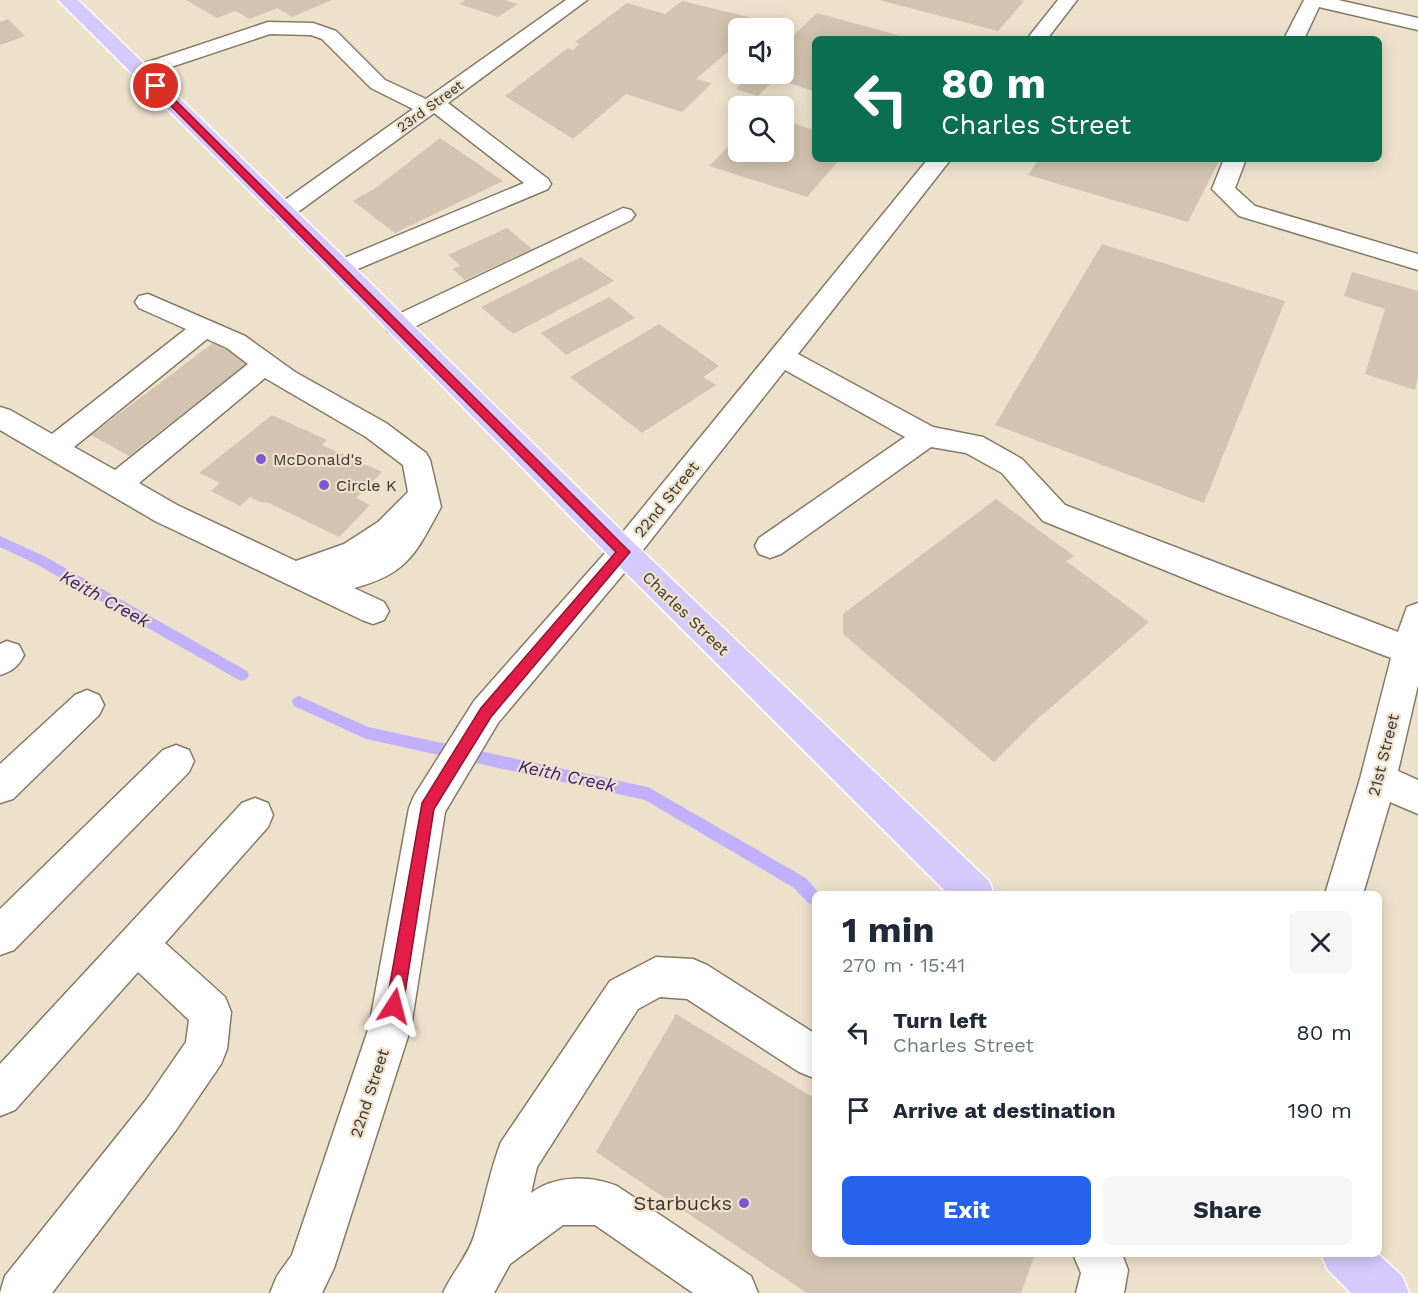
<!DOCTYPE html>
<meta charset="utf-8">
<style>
:root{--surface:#fff;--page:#f6f6f7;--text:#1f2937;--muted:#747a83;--accent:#2563eb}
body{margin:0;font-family:"Work Sans",sans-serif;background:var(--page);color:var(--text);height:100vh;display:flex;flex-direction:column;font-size:22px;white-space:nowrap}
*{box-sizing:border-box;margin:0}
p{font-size:20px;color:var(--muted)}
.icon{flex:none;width:33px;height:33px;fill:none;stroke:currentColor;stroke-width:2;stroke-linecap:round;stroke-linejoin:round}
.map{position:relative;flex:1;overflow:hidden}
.drawer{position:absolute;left:812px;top:891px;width:570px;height:366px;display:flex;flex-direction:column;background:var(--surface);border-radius:9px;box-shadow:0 3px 15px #0003}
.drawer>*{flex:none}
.guide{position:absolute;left:812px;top:36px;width:570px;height:126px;border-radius:9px;box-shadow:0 3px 15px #0003;background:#0b6e4f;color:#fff;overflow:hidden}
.tools{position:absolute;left:728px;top:18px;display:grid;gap:12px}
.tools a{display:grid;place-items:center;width:66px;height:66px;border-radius:9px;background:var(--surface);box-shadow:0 3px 15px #0003;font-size:30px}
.pin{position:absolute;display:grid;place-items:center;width:51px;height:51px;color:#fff;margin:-26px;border:3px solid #fff;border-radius:50%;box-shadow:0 2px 6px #0007}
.me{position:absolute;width:66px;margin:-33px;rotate:9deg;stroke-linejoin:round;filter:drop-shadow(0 0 4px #0008)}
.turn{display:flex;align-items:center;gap:21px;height:126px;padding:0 30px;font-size:27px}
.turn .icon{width:78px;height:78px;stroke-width:2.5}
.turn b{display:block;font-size:42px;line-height:51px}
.round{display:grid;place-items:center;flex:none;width:63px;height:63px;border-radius:9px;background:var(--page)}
.summary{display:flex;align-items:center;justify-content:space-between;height:102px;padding:0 30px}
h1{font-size:36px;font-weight:700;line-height:45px}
.button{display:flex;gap:12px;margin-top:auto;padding:12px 30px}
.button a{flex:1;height:69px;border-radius:9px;background:var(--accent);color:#fff;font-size:24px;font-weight:700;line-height:69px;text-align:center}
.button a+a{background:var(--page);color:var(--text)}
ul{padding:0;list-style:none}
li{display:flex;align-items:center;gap:18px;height:78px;padding:0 30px}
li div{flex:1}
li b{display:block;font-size:22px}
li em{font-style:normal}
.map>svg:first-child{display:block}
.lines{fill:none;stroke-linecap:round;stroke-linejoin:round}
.stream{fill:#c1b1fd;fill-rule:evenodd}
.building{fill:#d2c4b0}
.minor-casing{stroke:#867a67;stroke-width:3}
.major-casing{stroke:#fff;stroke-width:3}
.minor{fill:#fff;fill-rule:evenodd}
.major{fill:#d5cafb;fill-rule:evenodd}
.route{fill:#e11d48;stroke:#92132f;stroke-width:1.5}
.poi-dot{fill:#7e58d2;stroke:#eee1cc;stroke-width:2}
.labels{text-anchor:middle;stroke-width:4.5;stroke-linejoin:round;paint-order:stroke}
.far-street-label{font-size:14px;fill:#3b352d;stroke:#eee1cc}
.poi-label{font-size:16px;fill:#3b352d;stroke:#eee1cc;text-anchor:start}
.street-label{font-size:16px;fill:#3b352d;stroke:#eee1cc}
.water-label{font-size:18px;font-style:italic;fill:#39196f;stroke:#eee1cc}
.near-poi-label{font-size:20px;fill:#3b352d;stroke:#eee1cc;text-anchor:end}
</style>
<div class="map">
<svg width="1418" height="1293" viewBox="0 0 1418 1293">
<rect width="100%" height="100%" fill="#eee1cc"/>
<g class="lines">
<g class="stream">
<path d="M 0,536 L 44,556 L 247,671 L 249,675 L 247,679 L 242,681 L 237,679 L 36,564 L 0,547 Z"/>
<path d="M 299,696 L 368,727 L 648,787 L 806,878 L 820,894 L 814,894 L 814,905 L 808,903 L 794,888 L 645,800 L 366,739 L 294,706 L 292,702 L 294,698 Z"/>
</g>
</g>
<g class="building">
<path d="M 186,0 L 332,0 L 292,17 L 277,8 L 250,19 L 235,11 L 217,18 Z"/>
<path d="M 466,0 L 505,0 L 518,4 L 498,17 L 459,4 Z"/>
<path d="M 879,0 L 1019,0 L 1024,1 L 998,31 Z"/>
<path d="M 682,1 L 764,21 L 755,28 L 738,28 L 738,43 L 696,79 L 712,83 L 682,112 L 626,94 L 573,139 L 505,96 L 568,48 L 573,50 L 580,44 L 575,42 L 627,3 L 665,14 Z"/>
<path d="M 817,13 L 912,39 L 814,39 L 814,91 L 775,79 L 758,96 L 736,89 L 752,74 L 783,74 L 783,45 Z"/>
<path d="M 8,19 L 25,36 L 0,45 L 0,22 Z"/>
<path d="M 783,120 L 814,130 L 814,159 L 840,159 L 807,197 L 709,166 L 738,137 L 738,152 L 783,152 Z"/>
<path d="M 440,138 L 503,181 L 395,233 L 353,201 L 377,187 Z"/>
<path d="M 1039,159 L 1220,159 L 1188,222 L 1028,175 Z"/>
<path d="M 507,228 L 532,249 L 465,280 L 453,269 L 461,266 L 448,255 Z"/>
<path d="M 1102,244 L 1285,301 L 1204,503 L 995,425 Z"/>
<path d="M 581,257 L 614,281 L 513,334 L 481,307 Z"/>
<path d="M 1352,272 L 1418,291 L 1418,377 L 1415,390 L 1365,374 L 1385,309 L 1344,296 Z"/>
<path d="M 609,297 L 635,318 L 566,355 L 541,333 Z"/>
<path d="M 659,324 L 719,366 L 703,377 L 716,385 L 642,433 L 570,377 Z"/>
<path d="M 213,343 L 251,360 L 129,456 L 91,435 Z"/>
<path d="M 272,415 L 327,440 L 322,445 L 382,472 L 356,498 L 370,505 L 339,537 L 269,503 L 260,502 L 250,497 L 240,506 L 211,491 L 220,483 L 199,473 Z"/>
<path d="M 996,499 L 1074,556 L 1066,561 L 1149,622 L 1033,723 L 994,762 L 843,634 L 843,614 Z"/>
<path d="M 676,1014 L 814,1098 L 814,1254 L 1035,1254 L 1021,1293 L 807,1293 L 596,1152 Z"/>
</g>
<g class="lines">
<g class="minor-casing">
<g id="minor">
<path d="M 566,0 L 587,0 L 448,103 L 548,179 L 551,184 L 548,189 L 341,276 L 332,273 L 329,268 L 332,263 L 524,183 L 434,113 L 291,217 L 283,219 L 275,217 L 271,212 L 275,207 L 413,109 L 371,88 L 322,39 L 311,35 L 270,34 L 147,75 L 133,75 L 130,71 L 133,67 L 268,22 L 313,23 L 336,31 L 385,80 L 426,99 Z"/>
<path d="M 1058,0 L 1077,0 L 1047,39 L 1027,39 Z"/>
<path d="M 1304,0 L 1338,0 L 1418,18 L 1418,30 L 1319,7 L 1304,39 L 1284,39 Z"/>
<path d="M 928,159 L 951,159 L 798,354 L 933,427 L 983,437 L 1022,459 L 1065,505 L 1398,632 L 1407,607 L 1418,603 L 1418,685 L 1398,771 L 1418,780 L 1418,814 L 1390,802 L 1363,894 L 1325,894 L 1360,779 L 1391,658 L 1221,593 L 1043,521 L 1002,473 L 966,453 L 931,447 L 781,554 L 770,558 L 759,554 L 755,546 L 759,538 L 905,437 L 785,370 L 635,560 L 498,723 L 445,812 L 411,1027 L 334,1268 L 322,1293 L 270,1293 L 277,1276 L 292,1255 L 369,1027 L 409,808 L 414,796 L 474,701 L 613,544 Z"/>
<path d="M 1224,159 L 1246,159 L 1235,188 L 1255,206 L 1418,254 L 1418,270 L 1239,216 L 1212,189 Z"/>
<path d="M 623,208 L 631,210 L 635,215 L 631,220 L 406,331 L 397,333 L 388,331 L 384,325 L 388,319 Z"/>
<path d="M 148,294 L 245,336 L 295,372 L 386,423 L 426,453 L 430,460 L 441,507 C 416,553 408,574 354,588 L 384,602 L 389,611 L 384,620 L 373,624 L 362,620 L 155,521 L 0,430 L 0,407 L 10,410 L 52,434 L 186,329 L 139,308 L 135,302 L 139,296 ZM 207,339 L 227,348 L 248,364 L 115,470 L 74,447 ZM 265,378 L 366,437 L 403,465 L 408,492 L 378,522 L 344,544 L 296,561 L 177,505 L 139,483 Z"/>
<path d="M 7,641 L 19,645 L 24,655 C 18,667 12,671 0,675 L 0,644 Z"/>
<path d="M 87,690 L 99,695 L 104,705 L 99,715 L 13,799 L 0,803 L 0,764 L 75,695 Z"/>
<path d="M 176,745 L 189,750 L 194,761 L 189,772 L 14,950 L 0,955 L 0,909 L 163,750 Z"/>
<path d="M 255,798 L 268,803 L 273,815 L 268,827 L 165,943 L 225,997 L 231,1012 L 227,1049 L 221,1064 L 176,1130 L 52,1293 L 0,1293 L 5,1276 L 146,1100 L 186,1042 L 189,1020 L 138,972 L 15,1110 L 0,1116 L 0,1064 L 242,803 Z"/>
<path d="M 656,957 L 693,959 L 707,965 L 814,1033 L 814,1078 L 799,1072 L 687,999 L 660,997 L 638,1009 L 537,1167 L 531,1193 C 555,1175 590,1175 617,1186 L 751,1276 L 758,1293 L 693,1293 L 595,1225 L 563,1225 L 510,1264 L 494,1293 L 443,1293 C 452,1273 468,1256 474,1236 C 484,1205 489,1173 501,1142 L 610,981 Z"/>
<path d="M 1073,1254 L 1122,1254 L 1128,1270 L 1124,1293 L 1076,1293 L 1081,1273 Z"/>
</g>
</g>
<g class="major-casing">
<g id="major">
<path d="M 58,0 L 78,0 L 350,263 L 635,544 L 989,881 L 994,894 L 948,894 L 613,560 L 332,273 Z"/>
<path d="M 1321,1254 L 1378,1254 L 1402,1276 L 1409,1293 L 1351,1293 L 1328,1270 Z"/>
</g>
</g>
<use href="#minor" class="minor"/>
<use href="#major" class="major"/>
</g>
<path class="route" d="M 153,84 L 159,84 L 630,552 L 491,717 L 434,809 L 403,1006 L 400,1012 L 394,1015 L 388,1012 L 386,1006 L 422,803 L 481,708 L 616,552 L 153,88 Z"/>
<g class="poi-dot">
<circle cx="261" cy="459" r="6"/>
<circle cx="324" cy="485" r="6"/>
<circle cx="744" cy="1203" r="6"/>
</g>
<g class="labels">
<g class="far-street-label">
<text transform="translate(430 106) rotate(-36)" y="5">23rd Street</text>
</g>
<g class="poi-label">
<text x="273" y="465">McDonald's</text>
<text x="336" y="491">Circle K</text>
</g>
<g class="street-label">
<text transform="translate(666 499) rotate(-51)" y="6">22nd Street</text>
<text transform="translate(686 613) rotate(44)" y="6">Charles Street</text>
<text transform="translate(1383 755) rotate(-76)" y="6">21st Street</text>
<text transform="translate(369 1093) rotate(-72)" y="6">22nd Street</text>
</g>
<g class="water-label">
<text transform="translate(105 599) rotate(29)" y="6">Keith Creek</text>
<text transform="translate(567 776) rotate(12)" y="6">Keith Creek</text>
</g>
<g class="near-poi-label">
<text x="732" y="1210">Starbucks</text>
</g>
</g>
</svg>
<div class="tools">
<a><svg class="icon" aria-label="sound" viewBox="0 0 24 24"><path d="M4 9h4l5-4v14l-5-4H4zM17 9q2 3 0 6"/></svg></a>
<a><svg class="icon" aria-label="search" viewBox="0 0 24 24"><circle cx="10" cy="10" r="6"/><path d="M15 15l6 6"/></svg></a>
</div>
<div class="pin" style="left:156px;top:86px;background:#d93025"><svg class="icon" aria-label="arrive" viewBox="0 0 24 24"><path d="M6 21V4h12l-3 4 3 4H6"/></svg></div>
<svg class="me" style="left:394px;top:1006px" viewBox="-20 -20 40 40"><path d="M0-17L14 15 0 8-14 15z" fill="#e11d48" stroke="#fff" stroke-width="4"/></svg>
<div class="guide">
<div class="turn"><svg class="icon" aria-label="left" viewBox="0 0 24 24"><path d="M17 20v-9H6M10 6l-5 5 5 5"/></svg><div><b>80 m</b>Charles Street</div></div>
</div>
<section class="drawer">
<div class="summary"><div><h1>1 min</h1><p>270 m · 15:41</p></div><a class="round"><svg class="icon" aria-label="close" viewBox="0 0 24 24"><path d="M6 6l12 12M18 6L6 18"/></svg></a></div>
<ul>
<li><svg class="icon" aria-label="left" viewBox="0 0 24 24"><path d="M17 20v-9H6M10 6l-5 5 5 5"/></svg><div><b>Turn left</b><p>Charles Street</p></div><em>80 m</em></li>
<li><svg class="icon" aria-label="arrive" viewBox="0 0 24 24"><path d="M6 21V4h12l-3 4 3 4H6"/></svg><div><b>Arrive at destination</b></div><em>190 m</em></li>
</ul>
<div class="button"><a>Exit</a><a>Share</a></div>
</section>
</div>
